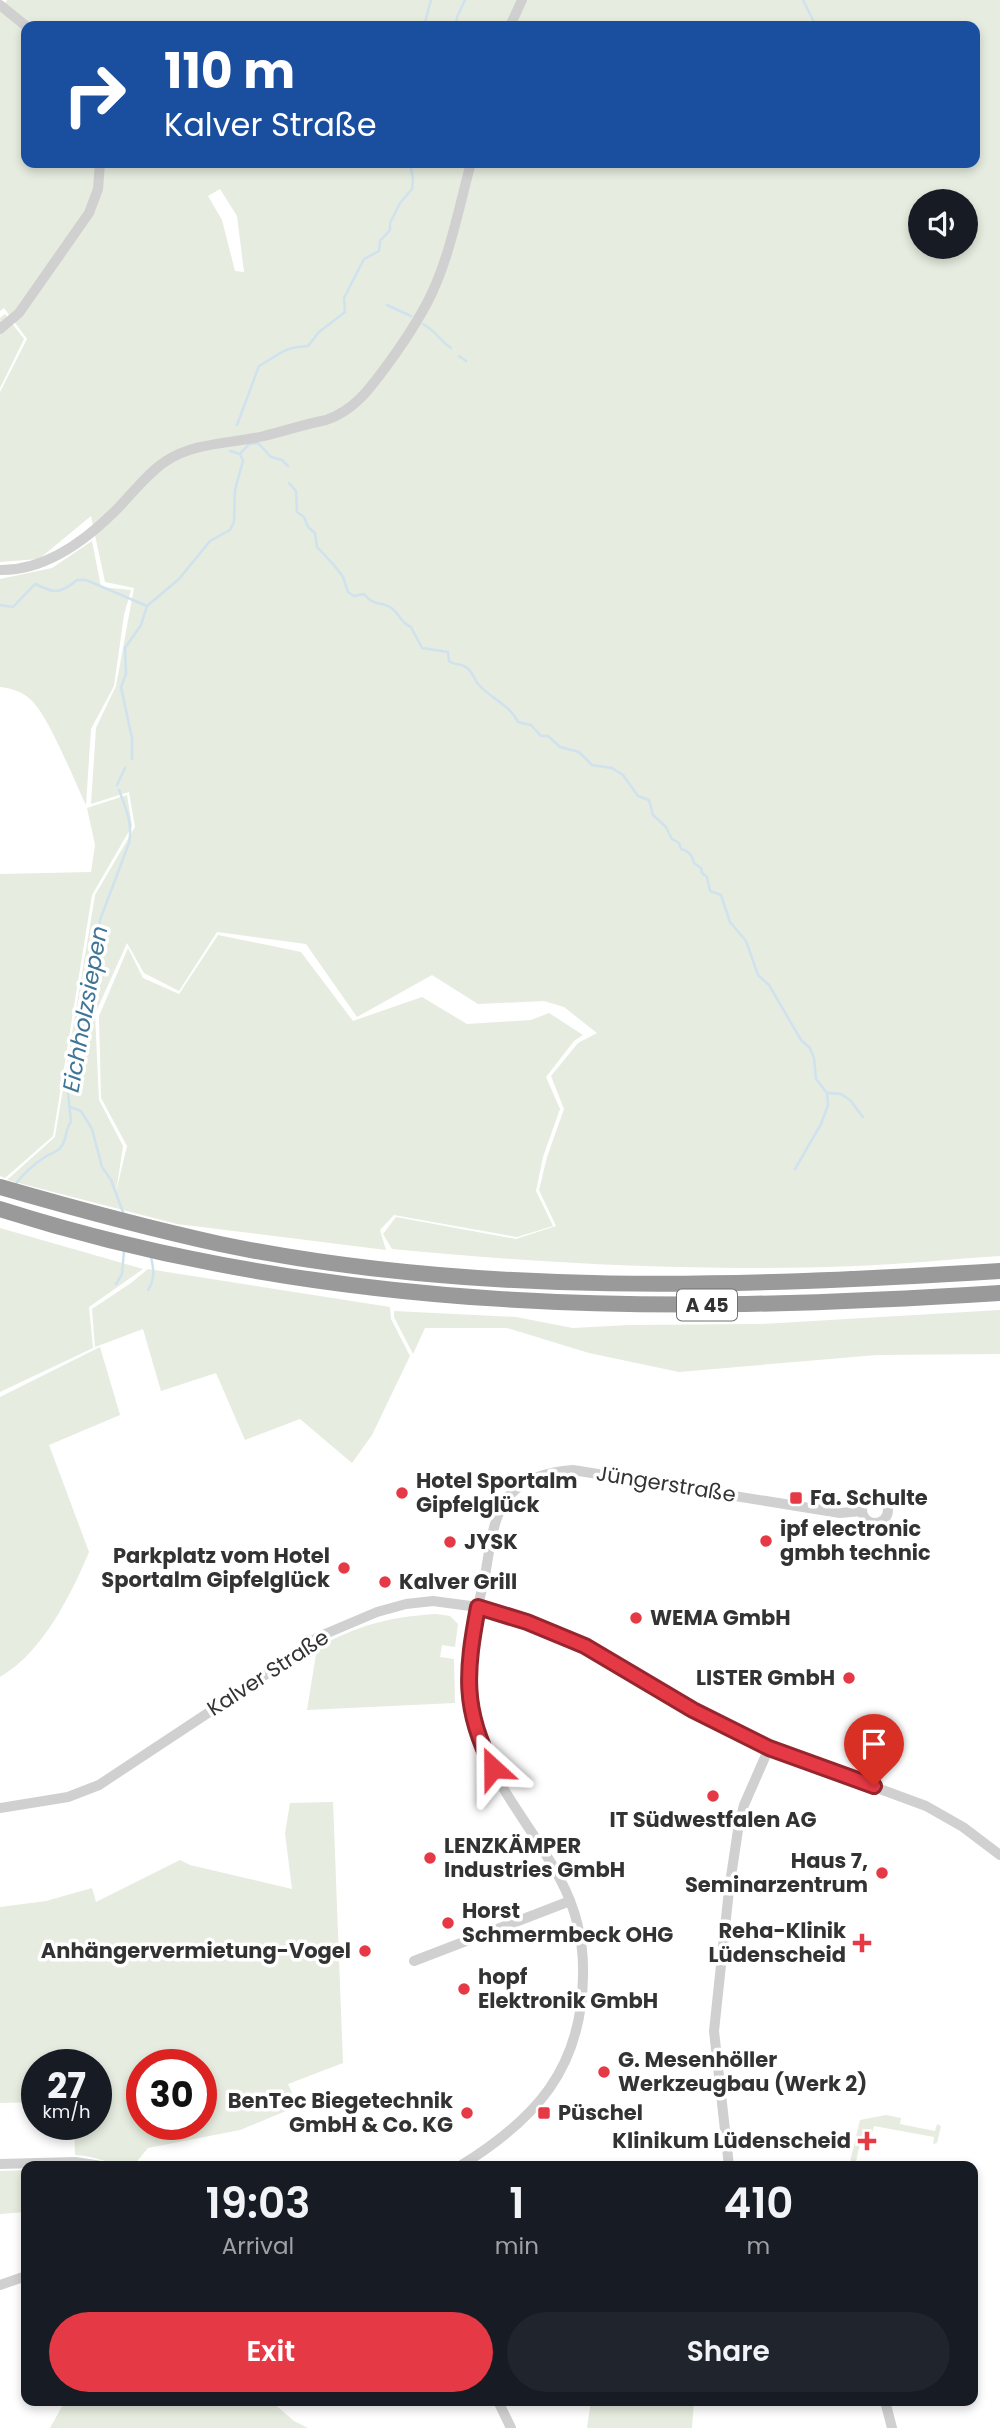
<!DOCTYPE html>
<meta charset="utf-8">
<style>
:root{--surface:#171b24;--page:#20242c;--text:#f1f3f6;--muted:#9ea1a6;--accent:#e63946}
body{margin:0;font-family:Poppins,sans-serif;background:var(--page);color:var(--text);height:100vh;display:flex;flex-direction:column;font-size:26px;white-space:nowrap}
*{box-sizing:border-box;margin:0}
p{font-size:23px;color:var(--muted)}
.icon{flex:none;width:38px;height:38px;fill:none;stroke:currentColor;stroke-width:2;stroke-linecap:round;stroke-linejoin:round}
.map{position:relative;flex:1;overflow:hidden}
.panel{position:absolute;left:21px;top:2161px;width:957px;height:245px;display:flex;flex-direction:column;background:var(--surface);border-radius:14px;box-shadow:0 4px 10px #0003}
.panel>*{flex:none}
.hud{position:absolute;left:21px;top:21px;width:959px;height:147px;border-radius:14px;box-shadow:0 4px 10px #0003;background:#1a4fa0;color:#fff;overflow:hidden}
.fabs{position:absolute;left:908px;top:189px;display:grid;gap:14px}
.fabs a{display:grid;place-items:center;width:70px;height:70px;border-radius:50%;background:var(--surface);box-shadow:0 4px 10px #0003;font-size:35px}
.speed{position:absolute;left:21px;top:2049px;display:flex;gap:14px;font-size:35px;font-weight:700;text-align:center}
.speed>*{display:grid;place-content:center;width:91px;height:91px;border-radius:50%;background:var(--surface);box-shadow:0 4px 10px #0003;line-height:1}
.speed small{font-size:18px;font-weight:400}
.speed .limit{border:10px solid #d22;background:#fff;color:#111}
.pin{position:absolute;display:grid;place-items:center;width:60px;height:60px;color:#fff;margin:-72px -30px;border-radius:50% 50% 50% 0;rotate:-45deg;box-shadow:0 0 7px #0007}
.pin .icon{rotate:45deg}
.me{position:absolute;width:77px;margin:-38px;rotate:336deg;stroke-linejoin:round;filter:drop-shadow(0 0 5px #0008)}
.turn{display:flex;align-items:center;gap:24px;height:147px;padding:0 28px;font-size:32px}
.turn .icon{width:91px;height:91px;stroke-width:2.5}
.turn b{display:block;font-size:49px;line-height:60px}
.eta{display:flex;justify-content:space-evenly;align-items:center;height:119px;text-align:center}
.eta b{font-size:42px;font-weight:600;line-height:49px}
.cta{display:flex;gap:14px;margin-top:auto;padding:14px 28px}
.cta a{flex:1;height:80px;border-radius:42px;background:var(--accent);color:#fff;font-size:28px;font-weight:600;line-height:80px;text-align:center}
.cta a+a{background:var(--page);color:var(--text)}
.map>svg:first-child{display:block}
.green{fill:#e6ecdf;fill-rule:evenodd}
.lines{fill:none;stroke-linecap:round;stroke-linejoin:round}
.stream{stroke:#cfe2ee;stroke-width:2.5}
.minor{stroke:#d0d0d0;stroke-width:10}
.highway{stroke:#9a9a9a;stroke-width:16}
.route-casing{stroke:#96252e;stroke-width:18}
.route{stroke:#e63946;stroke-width:12}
.poi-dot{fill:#e63946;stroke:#fff;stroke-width:2.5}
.labels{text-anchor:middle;stroke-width:7;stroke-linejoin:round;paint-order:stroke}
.shield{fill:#fff;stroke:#707070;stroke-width:2}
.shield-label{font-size:19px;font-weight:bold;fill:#333}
.poi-label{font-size:21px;font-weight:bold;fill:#333;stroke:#fff;text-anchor:start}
.street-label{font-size:21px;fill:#333;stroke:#fff}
.water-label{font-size:23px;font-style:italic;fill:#3f7597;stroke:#fff}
</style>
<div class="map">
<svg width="1000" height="2428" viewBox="0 0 1000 2428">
<rect width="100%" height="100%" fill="#fff"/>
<g class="green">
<path d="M 7,0 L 1000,0 L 1000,1256 C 952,1259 905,1264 857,1266 C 702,1272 546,1264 392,1249 L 383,1234 L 396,1217 L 516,1239 L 556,1226 L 539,1190 L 547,1157 L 564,1109 L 551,1076 L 578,1043 L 597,1033 L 564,1007 L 544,1001 L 478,1004 L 432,975 L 357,1017 L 306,944 L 217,932 L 179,991 L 144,973 L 127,943 L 95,1014 L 99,1100 L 123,1146 L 116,1192 L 127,1146 L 101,1098 L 99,1016 L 128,948 L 143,978 L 179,994 L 218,935 L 301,952 L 353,1021 L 422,997 L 467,1024 L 531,1020 L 549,1013 L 583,1035 L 574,1041 L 546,1077 L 560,1109 L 543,1157 L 536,1191 L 553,1226 L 517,1237 L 394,1215 L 380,1230 L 386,1250 L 177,1224 L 7,1180 L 55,1137 L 95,895 L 135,827 L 129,792 L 91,804 L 96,728 L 116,686 L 134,588 L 105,582 L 91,516 L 39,559 L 0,562 L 0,392 L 27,339 L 4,308 L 0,311 L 0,12 ZM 26,26 L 975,26 L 975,163 L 26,163 ZM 220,189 L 237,216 L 244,272 L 235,271 L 222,220 L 208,196 ZM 920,201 L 966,201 L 966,247 L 920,247 Z"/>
<path d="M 5,314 L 24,339 L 0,388 L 0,318 Z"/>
<path d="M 92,541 L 101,587 L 131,590 L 124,615 L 114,686 L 91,729 L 86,805 C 74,780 48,714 30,699 C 21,691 11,688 0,687 L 0,579 L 52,568 Z"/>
<path d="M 127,795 L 132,826 L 92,895 L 53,1136 L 5,1178 L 0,1176 L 0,874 L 91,872 L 95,845 L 87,808 Z"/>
<path d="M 0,1228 L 143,1269 L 89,1307 L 93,1348 L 0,1392 Z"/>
<path d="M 148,1269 L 390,1307 L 391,1319 L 410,1356 L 372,1435 L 352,1463 L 300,1419 L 245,1440 L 216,1373 L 161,1391 L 143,1329 L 95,1347 L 92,1309 L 131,1283 Z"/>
<path d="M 1000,1310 L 1000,1354 L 877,1355 L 679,1372 L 589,1353 L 507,1328 L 425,1328 L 413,1354 L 394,1317 L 394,1311 L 516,1317 L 573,1328 L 629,1325 L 760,1324 Z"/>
<path d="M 100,1347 L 120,1415 L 49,1445 L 89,1552 C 71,1595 42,1653 0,1677 L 0,1397 Z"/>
<path d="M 436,1614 L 450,1616 L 458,1624 L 455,1647 L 442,1645 L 440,1657 L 454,1659 L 455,1703 L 307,1710 L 317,1648 C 358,1625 389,1617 436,1614 Z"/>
<path d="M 333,1802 L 343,2063 L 288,2084 L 298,2106 L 240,2130 L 148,2148 L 133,2166 C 113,2167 96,2155 75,2155 L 74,2125 L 96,2124 L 96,2065 L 37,2065 L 37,2102 L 0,2103 L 0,1907 L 46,1901 L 92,1888 L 96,1902 L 180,1860 L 190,1865 L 292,1889 L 285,1833 L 290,1803 ZM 142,2065 L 201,2065 L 201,2124 L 142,2124 Z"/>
<path d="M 886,2115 L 901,2118 L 900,2124 L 935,2131 L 937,2124 L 941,2126 L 937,2143 L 933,2144 L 934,2137 L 874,2126 L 872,2133 L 868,2136 L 862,2135 L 855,2166 L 849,2166 L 860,2120 Z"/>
<path d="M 26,2170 L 26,2212 L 0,2214 L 0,2171 Z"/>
<path d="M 65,2401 L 271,2401 L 294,2421 L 308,2428 L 50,2428 Z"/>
<path d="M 591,2401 L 694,2401 L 692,2428 L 587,2428 Z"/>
</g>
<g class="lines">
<g class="stream">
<path d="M 803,0 L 816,26"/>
<path d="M 424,26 L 431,0"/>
<path d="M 456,26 L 457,17 L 465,0"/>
<path d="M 387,305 L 411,316"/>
<path d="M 423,324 C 436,331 440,341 451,348"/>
<path d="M 459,356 L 466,361"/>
<path d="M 237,425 L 259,366 C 279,355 283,347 308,346 L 319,332 L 345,312 L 344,298 L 364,259 L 379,251 L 380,241 L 390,230 L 390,223 L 400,203 L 412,189 L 413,179 L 410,163"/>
<path d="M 240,454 L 249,444 L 258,443 L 271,457 L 282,460 L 288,466"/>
<path d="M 289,483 L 296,491 L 297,512 L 304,517 L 308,527 L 315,533 L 317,547 L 334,565 L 343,577 L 348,592 L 354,596 L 364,594 C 377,608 377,600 390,607 C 400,613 400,623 411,627 L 422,648 L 448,652 L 449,661 C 455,666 458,663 464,666 C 473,670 473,678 478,684 C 490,698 510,705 518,722 L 531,725 L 541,736 L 548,736 L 560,747 L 579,752 L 592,765 L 612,768 L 623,775 L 638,796 L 649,800 L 653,815 L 666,827 L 672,839 L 679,843 L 681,849 C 689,851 692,855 694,863 L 701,868 L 702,873 L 707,877 L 710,891 L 721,895 L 730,922 L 746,941 L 758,975 L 769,985 L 801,1040 L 810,1048 L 814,1058 L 816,1079 L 827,1093 L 828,1105 L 821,1124 L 795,1169"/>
<path d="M 0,605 L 13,607 L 35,584 C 54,593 59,595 77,580 L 86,580 L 147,606"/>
<path d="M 132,759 L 132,738 L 121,687 L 126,674 L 125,648 L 141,625 L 147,606 L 179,579 L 210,541 L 230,530 L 234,522 L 235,490 L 243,461 L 240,454 L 230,451"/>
<path d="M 117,785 L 125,768"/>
<path d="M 828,1093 L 841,1094 L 850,1100 L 863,1117"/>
<path d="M 70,1107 L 81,1111 L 92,1129 L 102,1167 L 111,1180 L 124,1215"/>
<path d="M 15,1185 C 23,1174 34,1164 45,1157 C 50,1154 57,1152 60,1148 C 68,1140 64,1130 71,1122 L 68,1092 L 76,1060 L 75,1046 L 82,1030 L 92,990 L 100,920 L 129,843 C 133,823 126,809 119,790"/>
<path d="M 116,1284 L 122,1274 L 124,1251"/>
<path d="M 148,1290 C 155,1279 154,1270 151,1257"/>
</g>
<g class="minor">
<path d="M 0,5 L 26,26"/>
<path d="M 510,26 L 522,0"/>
<path d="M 0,329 L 19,313 L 89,213 L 98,189 L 100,163"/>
<path d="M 0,570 C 47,571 89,538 120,506 C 134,491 148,473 166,461 C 195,442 230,444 264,436 C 285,431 305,424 326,420 C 353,411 369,390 385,368 C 400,348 414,327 426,305 C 449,262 458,210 471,163"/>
<circle cx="875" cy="1510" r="13"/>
<path d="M 0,1808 L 68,1797 L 99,1785 L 258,1680 L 318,1637 L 377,1612 L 406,1604 L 433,1601 L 478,1607 L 527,1622 L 585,1646 L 693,1710 L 769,1748 L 926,1806 L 963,1827 L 1000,1855"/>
<path d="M 414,1961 L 570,1901"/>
<path d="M 0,2164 L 75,2162 L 101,2166"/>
<path d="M 460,2166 C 535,2120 582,2069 583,1976 C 584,1943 576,1909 560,1879 C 535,1831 496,1788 478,1737 C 474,1725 470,1713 469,1701 C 465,1658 476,1616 485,1575 C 490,1549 492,1515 510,1495 C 526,1477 550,1472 573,1470 L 840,1513 L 862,1511"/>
<path d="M 729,2166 L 714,2031 L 729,1890 L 738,1830 L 744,1805 L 769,1748"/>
<path d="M 0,2285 L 26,2276"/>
<path d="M 498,2401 L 511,2428"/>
<path d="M 885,2401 L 892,2428"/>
</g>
<g class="highway">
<path d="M 0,1187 C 73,1208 146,1228 220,1244 C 476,1297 741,1287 1000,1271"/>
<path d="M 0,1209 C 330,1314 658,1315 1000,1293"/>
</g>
</g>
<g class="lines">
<g class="route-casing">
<path id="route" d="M 493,1768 C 462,1709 466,1671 478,1607 L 527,1622 L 585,1646 L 693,1710 L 769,1748 L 874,1786"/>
</g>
<use href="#route" class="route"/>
</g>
<g class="poi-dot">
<circle cx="402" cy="1493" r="7"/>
<rect x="789" y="1491" width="14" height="14" rx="3.5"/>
<circle cx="766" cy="1541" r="7"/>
<circle cx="450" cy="1542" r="7"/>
<circle cx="344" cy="1568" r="7"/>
<circle cx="385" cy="1582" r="7"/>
<circle cx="636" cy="1618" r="7"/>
<circle cx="849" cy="1678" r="7"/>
<circle cx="713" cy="1796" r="7"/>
<circle cx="430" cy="1858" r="7"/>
<circle cx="882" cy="1873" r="7"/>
<circle cx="448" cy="1923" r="7"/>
<path d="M858.5 1932.5h7v7h7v7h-7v7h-7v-7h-7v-7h7z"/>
<circle cx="365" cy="1951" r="7"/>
<circle cx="464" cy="1989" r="7"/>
<circle cx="604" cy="2072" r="7"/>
<circle cx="467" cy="2113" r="7"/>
<rect x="537" y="2106" width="14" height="14" rx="3.5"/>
<path d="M863.5 2130.5h7v7h7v7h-7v7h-7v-7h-7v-7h7z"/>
</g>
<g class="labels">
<rect class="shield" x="677" y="1289.5" width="60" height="31" rx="5"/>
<g class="shield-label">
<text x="707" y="1312">A 45</text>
</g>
<g class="poi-label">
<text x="416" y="1488">Hotel Sportalm<tspan x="416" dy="24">Gipfelglück</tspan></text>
<text x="810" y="1505">Fa. Schulte</text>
<text x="780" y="1536">ipf electronic<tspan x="780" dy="24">gmbh technic</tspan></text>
<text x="464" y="1549">JYSK</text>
<text x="330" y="1563" text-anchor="end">Parkplatz vom Hotel<tspan x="330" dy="24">Sportalm Gipfelglück</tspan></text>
<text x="399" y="1589">Kalver Grill</text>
<text x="650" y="1625">WEMA GmbH</text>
<text x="835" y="1685" text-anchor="end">LISTER GmbH</text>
<text x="713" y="1827" text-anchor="middle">IT Südwestfalen AG</text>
<text x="444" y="1853">LENZKÄMPER<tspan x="444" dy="24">Industries GmbH</tspan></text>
<text x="868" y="1868" text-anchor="end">Haus 7,<tspan x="868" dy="24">Seminarzentrum</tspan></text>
<text x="462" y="1918">Horst<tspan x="462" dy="24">Schmermbeck OHG</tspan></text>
<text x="846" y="1938" text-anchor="end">Reha-Klinik<tspan x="846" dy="24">Lüdenscheid</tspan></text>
<text x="351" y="1958" text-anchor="end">Anhängervermietung-Vogel</text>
<text x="478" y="1984">hopf<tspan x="478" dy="24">Elektronik GmbH</tspan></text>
<text x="618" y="2067">G. Mesenhöller<tspan x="618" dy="24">Werkzeugbau (Werk 2)</tspan></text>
<text x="453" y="2108" text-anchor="end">BenTec Biegetechnik<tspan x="453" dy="24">GmbH &amp; Co. KG</tspan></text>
<text x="558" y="2120">Püschel</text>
<text x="851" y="2148" text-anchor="end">Klinikum Lüdenscheid</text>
</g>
<g class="street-label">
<text transform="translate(666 1484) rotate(9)" y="7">Jüngerstraße</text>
<text transform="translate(268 1673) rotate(-33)" y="7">Kalver Straße</text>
</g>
<g class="water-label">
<text transform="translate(85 1009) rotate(-80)" y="8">Eichholzsiepen</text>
</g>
</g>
</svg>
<div class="fabs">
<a><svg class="icon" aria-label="sound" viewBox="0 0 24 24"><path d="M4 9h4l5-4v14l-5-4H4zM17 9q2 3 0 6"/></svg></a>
</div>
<div class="speed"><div>27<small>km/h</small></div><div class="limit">30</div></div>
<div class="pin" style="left:874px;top:1786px;background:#d93025"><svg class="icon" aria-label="arrive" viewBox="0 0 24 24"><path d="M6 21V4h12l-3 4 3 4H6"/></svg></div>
<svg class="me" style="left:493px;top:1768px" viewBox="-20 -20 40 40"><path d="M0-17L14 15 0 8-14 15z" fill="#e63946" stroke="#fff" stroke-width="4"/></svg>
<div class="hud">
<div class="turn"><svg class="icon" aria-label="right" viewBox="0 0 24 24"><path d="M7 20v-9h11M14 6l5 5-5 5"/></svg><div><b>110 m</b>Kalver Straße</div></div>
</div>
<section class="panel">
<div class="eta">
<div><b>19:03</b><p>Arrival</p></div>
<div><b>1</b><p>min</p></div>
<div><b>410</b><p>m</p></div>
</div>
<div class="cta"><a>Exit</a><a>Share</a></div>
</section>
</div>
